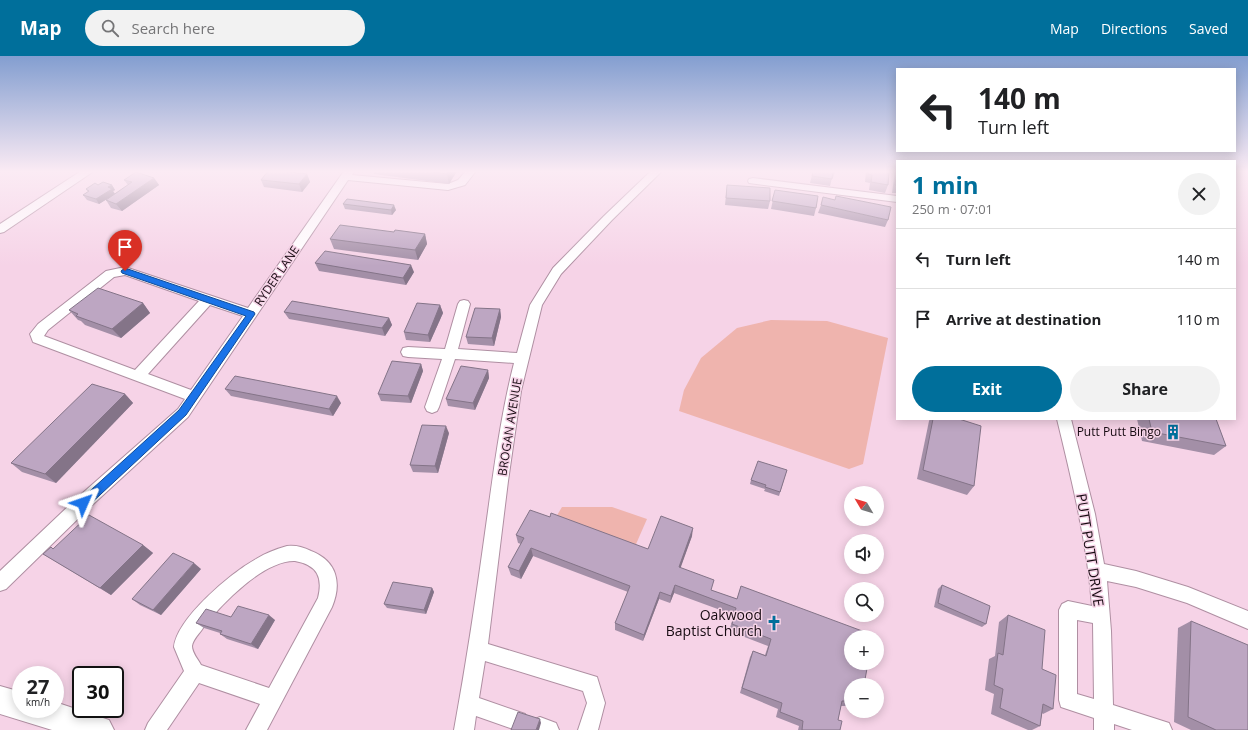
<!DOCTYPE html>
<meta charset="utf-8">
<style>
:root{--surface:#fff;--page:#f2f2f2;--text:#202124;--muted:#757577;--line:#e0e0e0;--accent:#006f9b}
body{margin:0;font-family:"Open Sans",sans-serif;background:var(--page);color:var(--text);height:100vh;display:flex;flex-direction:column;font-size:15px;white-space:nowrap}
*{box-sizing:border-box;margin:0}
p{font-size:13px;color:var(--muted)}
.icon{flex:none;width:22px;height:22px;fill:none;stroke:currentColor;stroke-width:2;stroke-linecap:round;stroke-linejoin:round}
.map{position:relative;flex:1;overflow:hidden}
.drawer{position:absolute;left:896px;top:104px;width:340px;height:260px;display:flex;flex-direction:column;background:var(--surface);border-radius:0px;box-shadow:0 2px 10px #0003}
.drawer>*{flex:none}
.guide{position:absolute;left:896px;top:12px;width:340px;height:84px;border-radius:0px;box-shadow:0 2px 10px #0003;background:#fff;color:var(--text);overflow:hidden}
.needle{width:26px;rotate:308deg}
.controls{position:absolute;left:844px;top:430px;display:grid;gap:8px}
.controls a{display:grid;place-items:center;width:40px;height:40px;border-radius:50%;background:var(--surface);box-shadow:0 2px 10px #0003;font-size:20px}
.speed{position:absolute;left:12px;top:610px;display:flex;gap:8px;font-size:20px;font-weight:700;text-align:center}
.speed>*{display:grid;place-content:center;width:52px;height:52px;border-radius:50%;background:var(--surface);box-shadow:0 2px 10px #0003;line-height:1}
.speed small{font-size:10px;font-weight:400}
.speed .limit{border:2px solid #111;border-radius:6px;background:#fff;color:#111}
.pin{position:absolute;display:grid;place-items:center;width:34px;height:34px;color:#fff;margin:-41px -17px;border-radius:50% 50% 50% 0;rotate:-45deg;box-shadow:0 0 4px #0007}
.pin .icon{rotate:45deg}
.me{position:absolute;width:44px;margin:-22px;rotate:47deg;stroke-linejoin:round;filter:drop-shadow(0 0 3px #0008)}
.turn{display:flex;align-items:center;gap:14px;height:84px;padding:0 16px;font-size:18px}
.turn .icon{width:52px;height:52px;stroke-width:2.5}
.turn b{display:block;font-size:28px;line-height:34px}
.round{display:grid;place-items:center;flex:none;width:42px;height:42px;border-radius:21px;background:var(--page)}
.overview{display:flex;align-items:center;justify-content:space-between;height:68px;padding:0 16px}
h1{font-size:24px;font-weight:700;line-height:30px;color:var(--accent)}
.action{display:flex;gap:8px;margin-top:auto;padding:8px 16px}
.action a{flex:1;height:46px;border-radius:24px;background:var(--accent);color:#fff;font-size:16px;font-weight:700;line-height:46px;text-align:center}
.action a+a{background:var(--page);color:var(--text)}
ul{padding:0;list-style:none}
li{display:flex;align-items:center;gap:12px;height:60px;padding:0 16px;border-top:1px solid var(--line)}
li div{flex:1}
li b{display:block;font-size:15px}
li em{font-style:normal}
header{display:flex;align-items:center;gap:24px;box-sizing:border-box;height:56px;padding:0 20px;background:var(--accent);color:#fff}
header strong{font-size:19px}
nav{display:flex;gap:22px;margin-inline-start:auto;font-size:14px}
.search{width:280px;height:36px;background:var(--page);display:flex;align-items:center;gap:10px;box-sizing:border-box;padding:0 14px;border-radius:22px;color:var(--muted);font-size:15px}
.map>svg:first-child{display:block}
.green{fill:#efb4ae}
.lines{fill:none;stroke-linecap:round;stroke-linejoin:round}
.minor-casing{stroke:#af8fa2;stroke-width:2}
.highway-casing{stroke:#af8fa2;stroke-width:2}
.minor{fill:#fff;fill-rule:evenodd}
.highway{fill:#fff;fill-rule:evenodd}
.wall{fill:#a38fa7}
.shaded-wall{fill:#847488}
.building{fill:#bda6c2;stroke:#847488}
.route{fill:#1a73e8;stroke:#114b97}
.labels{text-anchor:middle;stroke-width:3;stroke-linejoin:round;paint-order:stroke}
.street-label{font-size:12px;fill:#170b12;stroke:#f6d3e7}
.poi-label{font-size:12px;fill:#170b12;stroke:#f6d3e7;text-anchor:end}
.near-street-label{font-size:14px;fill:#170b12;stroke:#f6d3e7}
.near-poi-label{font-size:14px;fill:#170b12;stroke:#f6d3e7;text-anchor:end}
</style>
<header>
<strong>Map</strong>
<div class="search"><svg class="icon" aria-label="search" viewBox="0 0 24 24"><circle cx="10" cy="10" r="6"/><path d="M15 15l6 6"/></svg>Search here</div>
<nav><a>Map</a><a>Directions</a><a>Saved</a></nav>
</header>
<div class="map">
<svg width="1248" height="674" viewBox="0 0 1248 674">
<rect width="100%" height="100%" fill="#f6d3e7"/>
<g class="green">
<path d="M 771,264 L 827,265 L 888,282 L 863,408 L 849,413 L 679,355 L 684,334 L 701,302 L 737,272 Z"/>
<path d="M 562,451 L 612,451 L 647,463 L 633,495 L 553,466 Z"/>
</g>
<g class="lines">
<g class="minor-casing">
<g id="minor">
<path d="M 81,115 L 94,115 L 4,176 L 0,177 L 0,168 Z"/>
<path d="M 344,115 L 354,115 L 352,119 L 448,128 L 458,124 L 466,115 L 476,115 L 465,129 L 448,134 L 348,124 L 188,361 L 89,452 L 6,533 L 0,535 L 0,515 L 77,442 L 178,353 L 185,343 L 33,286 L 30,278 L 38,268 L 106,215 L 125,211 L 248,252 ZM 125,219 L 199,245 L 135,314 L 44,280 L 48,274 L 114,221 ZM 210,249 L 243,260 L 191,334 L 148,318 Z"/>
<path d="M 651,115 L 662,115 L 612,164 L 561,218 L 542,249 L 521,335 L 508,425 L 488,588 L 597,621 L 605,647 L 598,674 L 578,674 L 587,647 L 583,635 L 485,605 L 479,642 L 525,658 L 528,665 L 525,672 L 516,674 L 476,660 L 474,674 L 454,674 C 466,608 476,543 485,477 C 493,420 500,362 514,307 L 455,303 L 439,351 L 437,355 L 432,357 L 427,355 L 425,351 L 442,303 L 408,301 L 403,300 L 401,296 L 403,292 L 408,291 L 445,293 L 458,248 L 460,245 L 464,244 L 468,245 L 470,248 L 458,293 L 517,297 L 530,249 L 553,212 L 604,160 Z"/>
<path d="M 753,122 L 897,140 L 897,146 L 749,127 L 748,125 L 749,123 Z"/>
<path d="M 1057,363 L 1071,363 L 1095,458 L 1104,508 L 1136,515 L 1188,531 L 1248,555 L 1248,573 L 1187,547 L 1136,531 L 1107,525 L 1111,575 L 1113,649 L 1169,667 L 1172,674 L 1132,674 L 1114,668 L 1114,674 L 1094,674 L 1094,662 L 1061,651 L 1059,644 L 1059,554 L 1062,548 L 1068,545 L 1092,550 C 1087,486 1072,425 1057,363 ZM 1077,564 L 1093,567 L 1094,643 L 1077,638 Z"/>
<path d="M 287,490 C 296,489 303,491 311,495 C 337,505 342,527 332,551 L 267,674 L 246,674 L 260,648 L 199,627 L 167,674 L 145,674 L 148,667 L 184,615 L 174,591 C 177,562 231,517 256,503 C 266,497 276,493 287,490 ZM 295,505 C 318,509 323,522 318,542 L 269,632 L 201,609 C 198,603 192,597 192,590 C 193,583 200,577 203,572 C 221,548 264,504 295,505 Z"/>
<path d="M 540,661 L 556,667 L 559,674 L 532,674 L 530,671 L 533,664 Z"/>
</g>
</g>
<g class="highway-casing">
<path id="highway" d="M 0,630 L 21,636 L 21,653 L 55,653 L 55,646 L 109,664 L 114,674 L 52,674 L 0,658 Z"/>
</g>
<use href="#minor" class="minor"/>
<use href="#highway" class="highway"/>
</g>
<g class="wall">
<path d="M 373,115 L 457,115 L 449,128 L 374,118 Z"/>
<path d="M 813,115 L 835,115 L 833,122 L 832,122 L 830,130 L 810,127 Z"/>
<path d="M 866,115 L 889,115 L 888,129 L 885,137 L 869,134 L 870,127 L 865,126 Z"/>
<path d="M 895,115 L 897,115 L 897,137 L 892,137 Z"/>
<path d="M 307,118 L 310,126 L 302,136 L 264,131 L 261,124 Z"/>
<path d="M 154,122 L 159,129 L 122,155 L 111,152 L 106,144 L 128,129 L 124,124 Z"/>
<path d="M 98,129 L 112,129 L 115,134 L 113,135 L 115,138 L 99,148 L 87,144 L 83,139 L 88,136 L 86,133 Z"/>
<path d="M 727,129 L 770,145 L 768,153 L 725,149 Z"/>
<path d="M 775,134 L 816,152 L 814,160 L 771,153 Z"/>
<path d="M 343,148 L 396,154 L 392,159 L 345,153 Z"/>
<path d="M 821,149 L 888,164 L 885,171 L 818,157 Z"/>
<path d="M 394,176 L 425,178 L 427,188 L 418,204 L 334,193 L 330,183 Z"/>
<path d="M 315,207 L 414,216 L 406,229 L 319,215 Z"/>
<path d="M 143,247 L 150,257 L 121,282 L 85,269 L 81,265 L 78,264 L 69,254 Z"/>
<path d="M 440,249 L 443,257 L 430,286 L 406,284 L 404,276 Z"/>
<path d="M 500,253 L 501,261 L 494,290 L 468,288 L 466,281 Z"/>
<path d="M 284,256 L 389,262 L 392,269 L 385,280 L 289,263 Z"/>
<path d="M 421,308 L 423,315 L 411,347 L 381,345 L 378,338 Z"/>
<path d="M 488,314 L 489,322 L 475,354 L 448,350 L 446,343 Z"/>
<path d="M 225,333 L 341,347 L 333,360 L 231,340 Z"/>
<path d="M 125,338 L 133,347 L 56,427 L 22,416 L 11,407 Z"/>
<path d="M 930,363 L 959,363 L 974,430 L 967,439 L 917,423 L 929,365 Z"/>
<path d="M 1137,363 L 1216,363 L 1226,390 L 1214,399 L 1142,385 Z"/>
<path d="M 449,377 L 438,417 L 413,416 L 410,409 Z"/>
<path d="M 787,414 L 779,440 L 764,435 L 765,433 L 750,428 L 751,424 Z"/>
<path d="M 550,461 L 648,493 L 692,480 L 680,512 L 711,534 L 737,543 L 741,530 L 851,629 L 851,650 L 841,650 L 838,664 L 840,674 L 798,674 L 799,670 L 776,661 L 778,653 L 740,637 L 750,601 L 753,595 L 765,599 L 768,590 L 729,575 L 734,559 L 674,537 L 670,547 L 659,543 L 643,585 L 615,574 L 615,567 L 628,536 L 533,500 L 521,523 L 511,519 L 508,511 L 521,488 L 518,487 L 516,479 Z"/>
<path d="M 143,489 L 153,497 L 111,539 L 43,498 Z"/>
<path d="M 201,513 L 161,559 L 140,549 L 132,543 Z"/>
<path d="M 942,529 L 986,568 L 982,571 L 934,551 L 938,533 Z"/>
<path d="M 432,532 L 434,536 L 426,558 L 387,552 L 384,548 Z"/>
<path d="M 1008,559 L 1053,653 L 1043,658 L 1042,657 L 1040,670 L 1032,674 L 1028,674 L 991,658 L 994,638 L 985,634 L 989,603 L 995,600 L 999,566 Z"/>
<path d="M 231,561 L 275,564 L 258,593 L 227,583 L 220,578 L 220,577 L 204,572 L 196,567 Z"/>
<path d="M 1191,565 L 1248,674 L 1191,674 L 1174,666 L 1178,572 Z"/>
</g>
<g class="shaded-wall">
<path d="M 448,115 L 457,115 L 449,128 L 447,118 Z"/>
<path d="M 307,118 L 310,126 L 302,136 L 299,128 Z"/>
<path d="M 154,122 L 159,129 L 122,155 L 116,148 Z"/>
<path d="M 112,129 L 115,134 L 113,135 L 115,138 L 99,148 L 96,143 L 108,131 Z"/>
<path d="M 394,149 L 396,154 L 392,159 L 391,154 Z"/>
<path d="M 425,178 L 427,188 L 418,204 L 415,194 Z"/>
<path d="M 411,209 L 414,216 L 406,229 L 403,222 Z"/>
<path d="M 143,247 L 150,257 L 121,282 L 112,273 Z"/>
<path d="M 440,249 L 443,257 L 430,286 L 428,279 Z"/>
<path d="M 500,253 L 501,261 L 494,290 L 492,282 Z"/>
<path d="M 389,262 L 392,269 L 385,280 L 382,272 Z"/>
<path d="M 421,308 L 423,315 L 411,347 L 408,340 Z"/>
<path d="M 488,314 L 489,322 L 475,354 L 473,347 Z"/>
<path d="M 125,338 L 133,347 L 56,427 L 45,418 Z"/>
<path d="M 337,340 L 341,347 L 333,360 L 329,353 Z"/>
<path d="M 446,370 L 449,377 L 438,417 L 435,410 Z"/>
<path d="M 693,472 L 692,480 L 678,519 L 679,511 Z"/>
<path d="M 143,489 L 153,497 L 111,539 L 100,532 Z"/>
<path d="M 531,492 L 533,500 L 521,523 L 519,515 Z"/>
<path d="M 194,507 L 201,513 L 161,559 L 153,554 Z"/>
<path d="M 675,529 L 674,537 L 670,547 L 671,540 Z"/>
<path d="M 432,532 L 434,536 L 426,558 L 424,554 Z"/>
<path d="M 660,536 L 659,543 L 643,585 L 644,579 Z"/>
<path d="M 269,559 L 275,564 L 258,593 L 251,588 Z"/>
<path d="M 540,663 L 541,667 L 539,674 L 536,674 Z"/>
</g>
<g class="building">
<path d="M 268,115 L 281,115 L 307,118 L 299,128 L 261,124 Z"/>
<path d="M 426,115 L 448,115 L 447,118 Z"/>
<path d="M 813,115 L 833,115 L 832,123 L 812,120 Z"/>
<path d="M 868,115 L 889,115 L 888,129 L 871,126 L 872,119 L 868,118 Z"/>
<path d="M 897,115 L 897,129 L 895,129 Z"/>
<path d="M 136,116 L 154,122 L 116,148 L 106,144 L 132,126 L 124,124 Z"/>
<path d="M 103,126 L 112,129 L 108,131 L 112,133 L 96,143 L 83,139 L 89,135 L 86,133 L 95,127 L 98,129 Z"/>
<path d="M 727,129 L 770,132 L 770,145 L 726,142 Z"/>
<path d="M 775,134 L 818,140 L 816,152 L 772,145 Z"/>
<path d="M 836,140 L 891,151 L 888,164 L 821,149 L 823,141 L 835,144 Z"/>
<path d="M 347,143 L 394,149 L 391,154 L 343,148 Z"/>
<path d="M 340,169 L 394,176 L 395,174 L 425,178 L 415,194 L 330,183 Z"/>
<path d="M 325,195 L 411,209 L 403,222 L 315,207 Z"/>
<path d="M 98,232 L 143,247 L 112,273 L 76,260 L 78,258 L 69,254 Z"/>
<path d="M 292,245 L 389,262 L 382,272 L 284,256 Z"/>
<path d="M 417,247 L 440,249 L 428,279 L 404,276 Z"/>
<path d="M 475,252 L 500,253 L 492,282 L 466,281 Z"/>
<path d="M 392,305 L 421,308 L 408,340 L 378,338 Z"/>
<path d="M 461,310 L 488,314 L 473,347 L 446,343 Z"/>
<path d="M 235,320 L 337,340 L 329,353 L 225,333 Z"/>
<path d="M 92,328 L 125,338 L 45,418 L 11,407 Z"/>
<path d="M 933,363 L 959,363 L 981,370 L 974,430 L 923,414 Z"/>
<path d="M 1149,363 L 1216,363 L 1226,390 L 1152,376 Z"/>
<path d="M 422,369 L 446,370 L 435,410 L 410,409 Z"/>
<path d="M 758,405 L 787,414 L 780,436 L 765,431 L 766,429 L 751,424 Z"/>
<path d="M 530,454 L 550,461 L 551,457 L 648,493 L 661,460 L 693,472 L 679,511 L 714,524 L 711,534 L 737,543 L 741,530 L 873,579 L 872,581 L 851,581 L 851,607 L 868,607 L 864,629 L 851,629 L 851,645 L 842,645 L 838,664 L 842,665 L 840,674 L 802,674 L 803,665 L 780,656 L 782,647 L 742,632 L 753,595 L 766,600 L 771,583 L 732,568 L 736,552 L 675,529 L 671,540 L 660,536 L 644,579 L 615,567 L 630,530 L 531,492 L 519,515 L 508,511 L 524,482 L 516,479 Z"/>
<path d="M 89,459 L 143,489 L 100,532 L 43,498 L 51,491 L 53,493 Z"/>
<path d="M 173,497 L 194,507 L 153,554 L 132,543 Z"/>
<path d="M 393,526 L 432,532 L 424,554 L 384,548 Z"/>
<path d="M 942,529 L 990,550 L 986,568 L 938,547 Z"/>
<path d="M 238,550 L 269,559 L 251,588 L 220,578 L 222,575 L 196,567 L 206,553 L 231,561 Z"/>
<path d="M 1008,559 L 1045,574 L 1042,613 L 1056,619 L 1053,653 L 1043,648 L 1040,670 L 1000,652 L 1003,633 L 994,629 L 998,597 L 1003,599 Z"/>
<path d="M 1191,565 L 1248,589 L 1248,674 L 1216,674 L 1188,661 Z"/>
<path d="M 518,656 L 540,663 L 536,674 L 511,674 Z"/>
</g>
<linearGradient id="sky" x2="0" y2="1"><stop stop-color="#839ed0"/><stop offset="0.55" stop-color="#fbebf4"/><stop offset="1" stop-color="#fbebf4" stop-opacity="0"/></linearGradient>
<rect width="1248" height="210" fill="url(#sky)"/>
<path class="route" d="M 125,212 L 254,256 L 255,258 L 186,359 L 87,451 L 83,452 L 80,451 L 78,447 L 80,444 L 179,354 L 246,260 L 122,217 L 121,215 Z"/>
<defs>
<g id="building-bare" transform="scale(1.2)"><path d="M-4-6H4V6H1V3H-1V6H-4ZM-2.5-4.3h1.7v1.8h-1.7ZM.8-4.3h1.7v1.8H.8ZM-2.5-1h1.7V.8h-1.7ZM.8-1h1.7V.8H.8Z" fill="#006f9b" stroke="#f6d3e7" stroke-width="2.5" paint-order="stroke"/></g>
<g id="church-bare" transform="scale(1.2)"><path d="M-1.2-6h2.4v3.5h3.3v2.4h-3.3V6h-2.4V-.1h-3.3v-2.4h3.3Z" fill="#006f9b" stroke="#f6d3e7" stroke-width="2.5" paint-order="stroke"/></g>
</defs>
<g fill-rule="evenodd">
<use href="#building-bare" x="1173" y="376"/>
<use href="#church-bare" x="774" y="567"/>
</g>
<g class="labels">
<g class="street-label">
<text transform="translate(277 220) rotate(-56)" y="4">RYDER LANE</text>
<text transform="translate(510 371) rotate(-81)" y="4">BROGAN AVENUE</text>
</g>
<g class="poi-label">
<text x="1161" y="380">Putt Putt Bingo</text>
</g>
<g class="near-street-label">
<text transform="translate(1090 494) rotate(81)" y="5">PUTT PUTT DRIVE</text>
</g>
<g class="near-poi-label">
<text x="762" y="564">Oakwood<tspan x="762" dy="16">Baptist Church</tspan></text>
</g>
</g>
</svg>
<div class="controls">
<a><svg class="needle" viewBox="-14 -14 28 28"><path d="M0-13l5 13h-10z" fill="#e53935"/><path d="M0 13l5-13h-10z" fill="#757577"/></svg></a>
<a><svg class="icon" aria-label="sound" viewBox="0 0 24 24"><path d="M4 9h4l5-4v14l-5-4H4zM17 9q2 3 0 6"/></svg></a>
<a><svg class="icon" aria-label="search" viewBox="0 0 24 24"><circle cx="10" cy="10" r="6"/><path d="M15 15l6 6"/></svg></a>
<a>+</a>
<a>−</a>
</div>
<div class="speed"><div>27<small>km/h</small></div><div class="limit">30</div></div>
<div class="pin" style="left:125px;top:215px;background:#d93025"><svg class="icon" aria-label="arrive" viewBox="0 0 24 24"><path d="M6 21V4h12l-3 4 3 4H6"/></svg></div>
<svg class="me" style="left:83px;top:447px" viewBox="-20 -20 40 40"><path d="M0-17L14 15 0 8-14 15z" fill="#1a73e8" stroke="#fff" stroke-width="4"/></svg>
<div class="guide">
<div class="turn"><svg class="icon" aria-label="left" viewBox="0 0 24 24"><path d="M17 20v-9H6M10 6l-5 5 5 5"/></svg><div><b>140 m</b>Turn left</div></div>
</div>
<section class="drawer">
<div class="overview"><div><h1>1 min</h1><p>250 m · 07:01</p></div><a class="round"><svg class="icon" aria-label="close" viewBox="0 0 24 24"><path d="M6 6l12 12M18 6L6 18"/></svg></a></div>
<ul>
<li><svg class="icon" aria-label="left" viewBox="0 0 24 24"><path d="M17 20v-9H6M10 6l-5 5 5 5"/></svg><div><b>Turn left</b></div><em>140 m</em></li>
<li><svg class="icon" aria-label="arrive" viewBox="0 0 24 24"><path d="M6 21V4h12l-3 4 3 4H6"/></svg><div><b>Arrive at destination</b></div><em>110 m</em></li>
</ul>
<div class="action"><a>Exit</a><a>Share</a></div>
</section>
</div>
